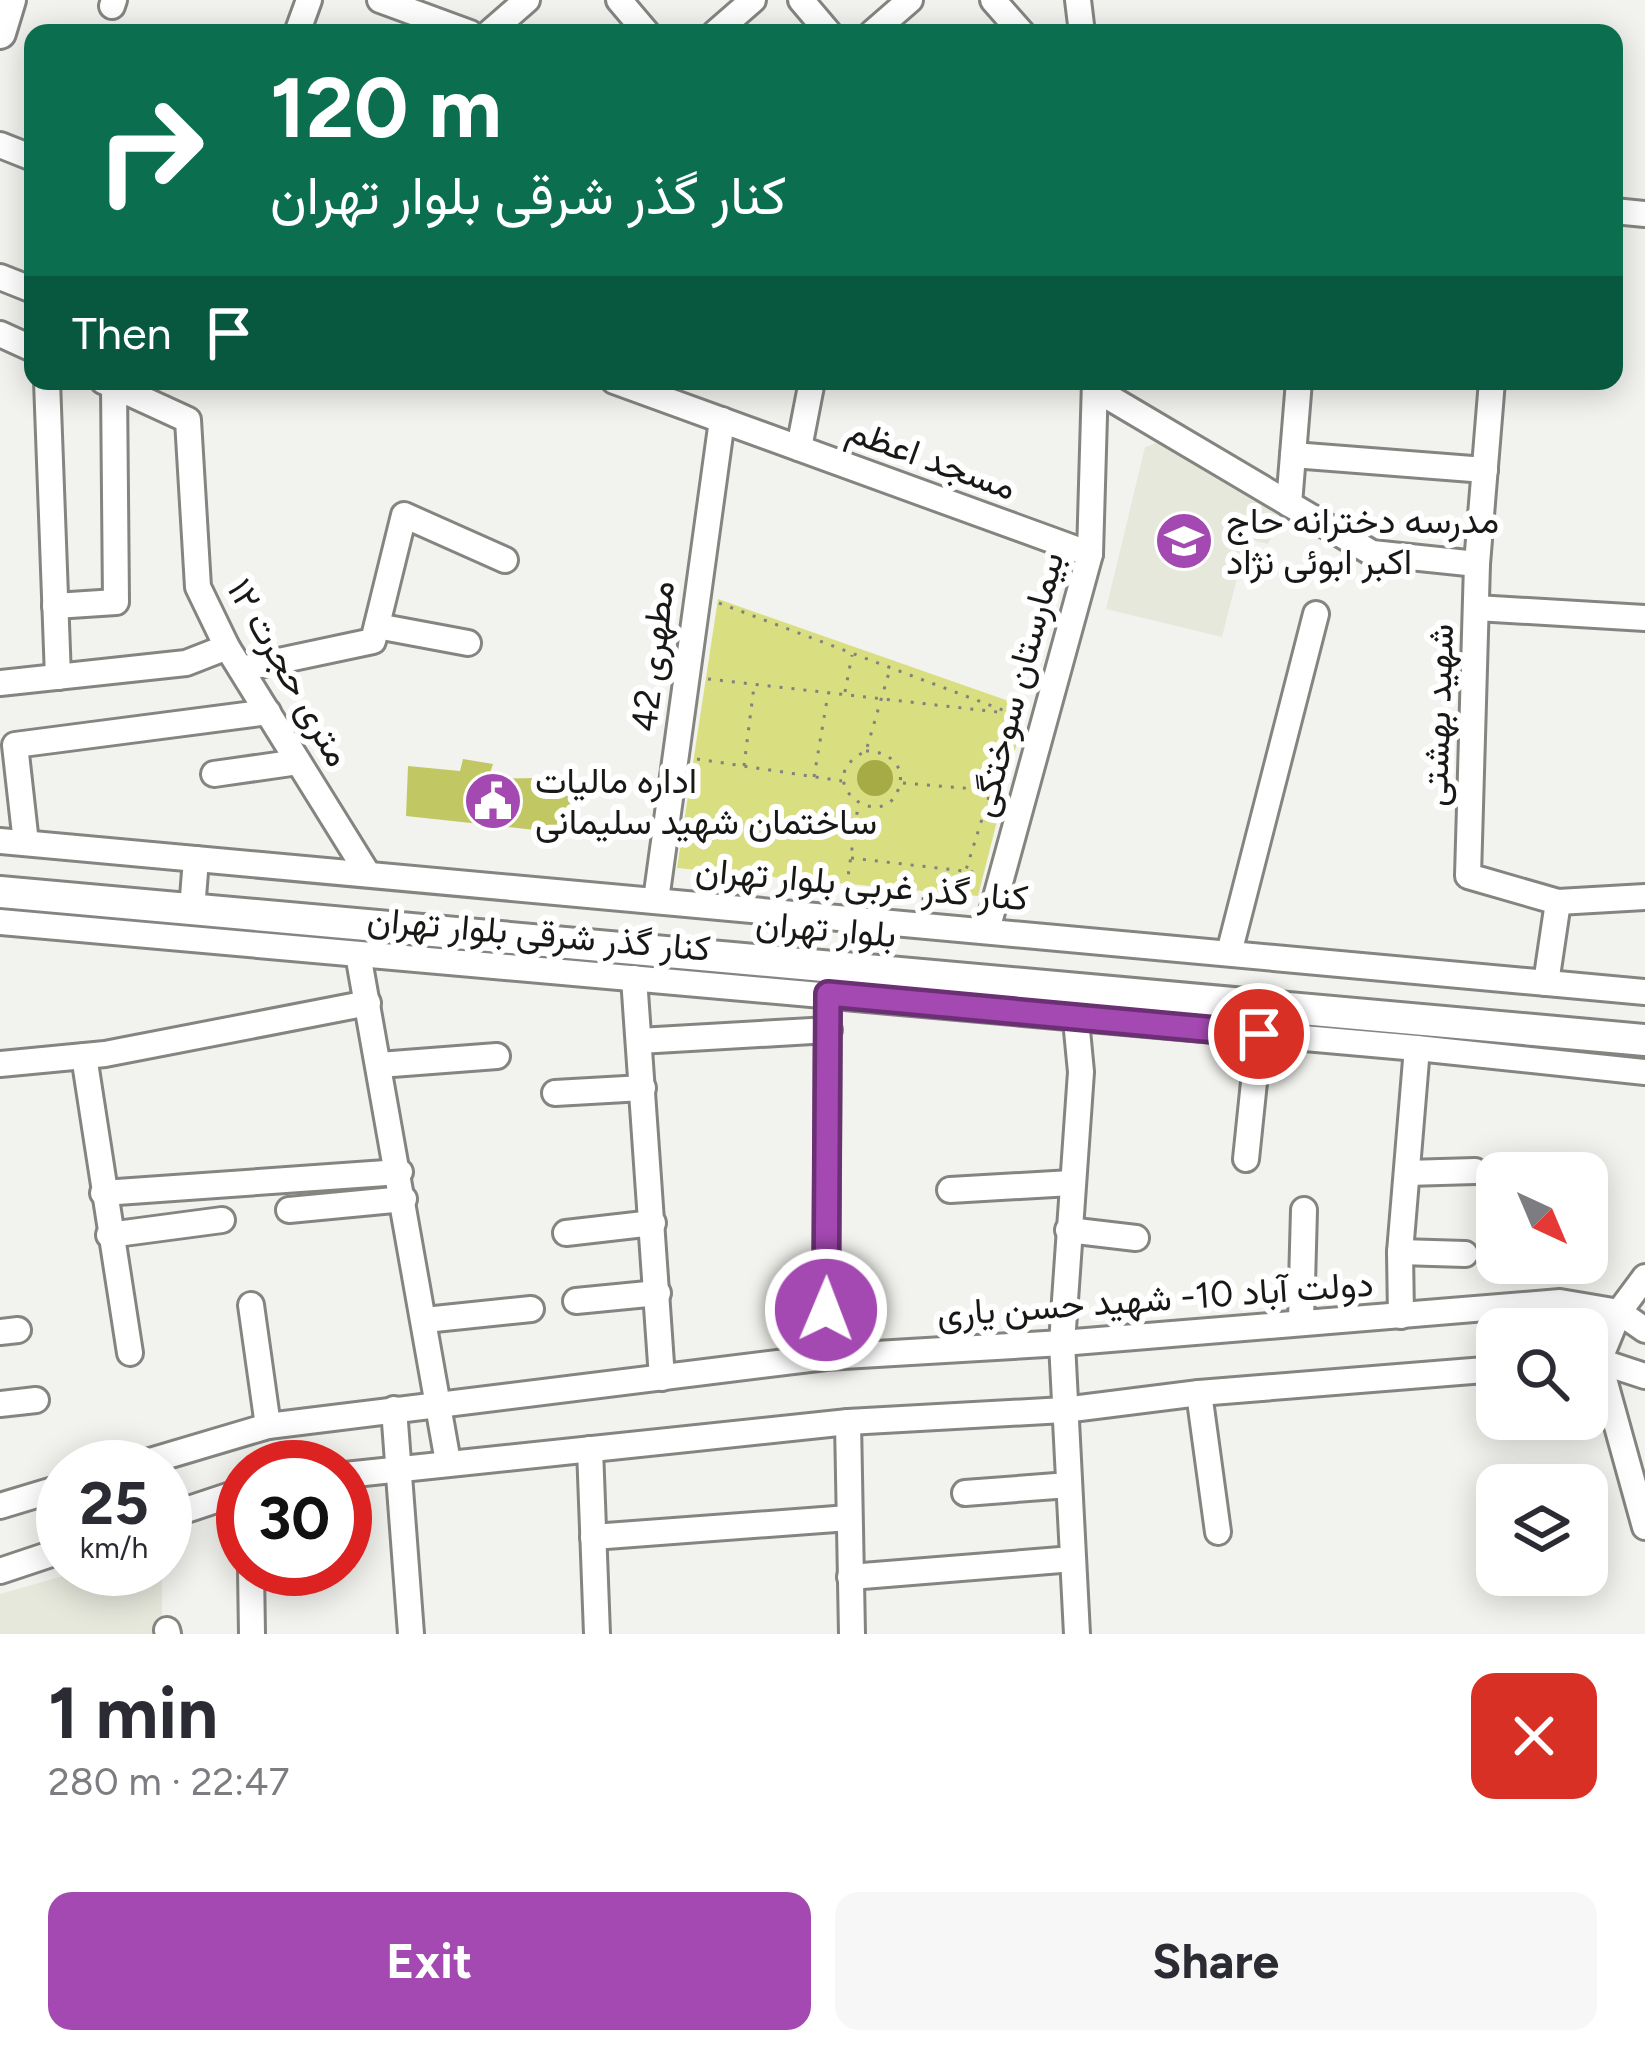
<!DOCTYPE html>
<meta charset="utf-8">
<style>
:root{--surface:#fff;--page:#f7f7f7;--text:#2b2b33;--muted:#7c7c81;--accent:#a448b2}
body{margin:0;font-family:Figtree,Vazirmatn,sans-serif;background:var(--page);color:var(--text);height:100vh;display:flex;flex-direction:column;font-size:45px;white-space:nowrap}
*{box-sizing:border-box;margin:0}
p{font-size:39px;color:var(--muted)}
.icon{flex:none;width:66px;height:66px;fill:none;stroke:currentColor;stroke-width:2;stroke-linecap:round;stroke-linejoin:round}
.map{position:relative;height:1634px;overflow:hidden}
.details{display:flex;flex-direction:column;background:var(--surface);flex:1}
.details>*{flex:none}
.guide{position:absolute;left:24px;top:24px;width:1599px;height:366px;border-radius:24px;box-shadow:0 6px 30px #0003;background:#0b6e4f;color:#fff;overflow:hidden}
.needle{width:78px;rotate:136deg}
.controls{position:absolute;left:1476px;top:1152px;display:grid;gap:24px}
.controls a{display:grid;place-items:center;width:132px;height:132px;border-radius:24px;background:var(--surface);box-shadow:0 6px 30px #0003;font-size:60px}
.speed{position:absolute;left:36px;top:1440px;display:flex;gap:24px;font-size:60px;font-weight:700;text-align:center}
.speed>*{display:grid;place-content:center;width:156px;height:156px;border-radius:50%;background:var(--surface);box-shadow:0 6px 30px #0003;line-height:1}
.speed small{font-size:30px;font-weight:400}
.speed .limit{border:18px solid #d22;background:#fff;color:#111}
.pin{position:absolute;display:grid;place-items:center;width:102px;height:102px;color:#fff;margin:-51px;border:6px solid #fff;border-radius:50%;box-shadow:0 3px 12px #0007}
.me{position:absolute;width:132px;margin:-66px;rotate:1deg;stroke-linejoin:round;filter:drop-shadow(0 0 9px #0008)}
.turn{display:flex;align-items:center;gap:42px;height:252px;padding:0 48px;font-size:54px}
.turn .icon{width:156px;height:156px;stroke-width:2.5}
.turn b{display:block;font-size:84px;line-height:102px}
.then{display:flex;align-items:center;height:114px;padding:0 48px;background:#0003;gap:24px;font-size:45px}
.round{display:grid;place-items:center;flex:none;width:126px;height:126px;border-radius:24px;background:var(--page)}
.summary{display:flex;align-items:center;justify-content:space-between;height:204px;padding:0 48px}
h1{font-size:72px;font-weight:700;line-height:90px}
.action{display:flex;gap:24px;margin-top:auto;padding:24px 48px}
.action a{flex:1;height:138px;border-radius:24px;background:var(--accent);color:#fff;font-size:48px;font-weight:700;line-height:138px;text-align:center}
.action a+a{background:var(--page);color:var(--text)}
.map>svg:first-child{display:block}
.built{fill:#e7e8dc}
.green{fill:#d9df80}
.water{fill:#a6ab45}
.building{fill:#c1c762}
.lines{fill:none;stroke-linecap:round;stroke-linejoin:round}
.minor-casing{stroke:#848480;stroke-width:30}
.major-casing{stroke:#848480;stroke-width:36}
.path{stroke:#81827f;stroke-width:3;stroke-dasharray:3 9;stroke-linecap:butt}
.minor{stroke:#fff;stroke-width:24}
.major{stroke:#fff;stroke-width:30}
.route-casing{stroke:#6b2f74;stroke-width:30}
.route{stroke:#a448b2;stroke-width:21}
.labels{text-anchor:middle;stroke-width:12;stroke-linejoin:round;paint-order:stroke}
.street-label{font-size:36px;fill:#181817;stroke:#fff}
.poi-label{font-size:36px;fill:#181817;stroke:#fff;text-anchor:start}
</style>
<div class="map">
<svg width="1645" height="1634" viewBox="0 0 1645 1634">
<rect width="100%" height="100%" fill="#f2f3ee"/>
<g class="built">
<path d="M 1165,440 L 1282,518 L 1268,544 L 1247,539 L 1222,637 L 1106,609 L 1145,447 Z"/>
<path d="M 88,1569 L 162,1569 L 162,1634 L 0,1634 L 0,1594 Z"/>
</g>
<path class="green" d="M 718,599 L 1026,707 L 978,896 L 677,868 Z"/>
<circle class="water" cx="875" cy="778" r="18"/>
<path class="building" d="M 463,759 L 493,764 L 488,779 L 540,778 L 582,786 L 573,834 L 406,816 L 408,766 L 460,771 Z"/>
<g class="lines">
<g class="minor-casing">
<g id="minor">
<path d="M 380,0 L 470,33"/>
<path d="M 619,0 L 647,33"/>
<path d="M 801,0 L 829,33"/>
<path d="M 993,0 L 1022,33"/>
<path d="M 1078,0 L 1082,33"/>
<path d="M 112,6 L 114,0"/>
<path d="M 297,33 L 309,0"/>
<path d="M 489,33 L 527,0"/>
<path d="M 715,33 L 753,0"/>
<path d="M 872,33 L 910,0"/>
<path d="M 0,145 L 33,158"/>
<path d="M 1614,211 L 1645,214"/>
<path d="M 0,277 L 33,290"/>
<path d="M 0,334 L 33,349"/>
<path d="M 47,381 L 58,677"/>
<path d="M 103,381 L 188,420 L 198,587 L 227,647 L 368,874"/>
<path d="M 614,381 L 1090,554"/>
<path d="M 1492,381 L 1477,564 L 1468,876 L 1558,902 L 1546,983"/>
<path d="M 1095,389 L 1372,553 L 1477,564"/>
<path d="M 799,448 L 812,381"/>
<path d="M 1293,455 L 1485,470"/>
<path d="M 1289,504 L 1299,381"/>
<path d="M 55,606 L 116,602 L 114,386"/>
<path d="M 1476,608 L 1645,618"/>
<path d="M 377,626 L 468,643"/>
<path d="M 241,669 L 373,641 L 404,515 L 505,560"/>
<path d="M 0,683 L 186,663 L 227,647"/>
<path d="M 214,774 L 298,762"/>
<path d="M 0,841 L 1645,992"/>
<path d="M 26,843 L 15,745 L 268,712"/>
<path d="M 193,897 L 196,859"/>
<path d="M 656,900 L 722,420"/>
<path d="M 1558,902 L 1645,897"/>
<path d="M 0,922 L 1417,1048 L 1645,1072"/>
<path d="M 987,930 L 1090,554 L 1095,381"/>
<path d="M 1229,953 L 1316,614"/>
<path d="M 358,954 L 448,1462"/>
<path d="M 634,978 L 662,1378"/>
<path d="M 1076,1020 L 1081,1072 L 1062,1343 L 1077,1634"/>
<path d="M 639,1041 L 829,1030"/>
<path d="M 84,1056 L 130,1353"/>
<path d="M 0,1064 L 105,1054 L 368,1003"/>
<path d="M 379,1065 L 497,1056"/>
<path d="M 555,1093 L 643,1088"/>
<path d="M 1246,1159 L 1259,1034"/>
<path d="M 1407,1173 L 1475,1171"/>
<path d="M 950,1190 L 1071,1183"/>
<path d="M 103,1193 L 400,1172"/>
<path d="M 289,1210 L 404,1199"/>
<path d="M 1068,1230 L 1136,1238"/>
<path d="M 566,1233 L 653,1223"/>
<path d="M 109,1235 L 222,1220"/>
<path d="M 1400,1252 L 1465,1254"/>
<path d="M 1645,1277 L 1619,1312 L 1599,1361 L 1645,1527"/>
<path d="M 576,1301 L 658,1293"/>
<path d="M 251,1305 L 268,1426"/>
<path d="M 1401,1316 L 1400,1252 L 1417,1048"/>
<path d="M 425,1320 L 531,1309"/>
<path d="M 1301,1321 L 1304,1210"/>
<path d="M 0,1332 L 18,1330"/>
<path d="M 826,1357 L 828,994"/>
<path d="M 1589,1362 L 1599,1361 L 1645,1376"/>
<path d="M 1199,1393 L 1218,1532"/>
<path d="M 0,1404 L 36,1400"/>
<path d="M 394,1409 L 411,1634"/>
<path d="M 848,1422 L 852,1634"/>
<path d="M 590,1449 L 597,1634"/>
<path d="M 130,1467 L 268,1426 L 826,1357 L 1062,1343 L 1560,1302 L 1619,1312 L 1645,1330"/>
<path d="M 345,1475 L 848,1422 L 1064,1410 L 1199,1393 L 1497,1369"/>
<path d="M 965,1493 L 1069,1485"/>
<path d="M 0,1506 L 63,1487"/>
<path d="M 165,1517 L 243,1491"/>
<path d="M 593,1537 L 849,1518"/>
<path d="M 251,1569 L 252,1634"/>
<path d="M 0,1571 L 63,1550"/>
<path d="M 850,1577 L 1073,1559"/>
<path d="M 167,1630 L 168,1634"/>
</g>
</g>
<g class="major-casing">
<g id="major">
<path d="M 0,33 L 10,0"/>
<path d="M 0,892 L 1645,1040"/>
</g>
</g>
<g class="path">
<path d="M 719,603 L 1008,712"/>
<path d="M 708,679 L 1015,714 L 954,908"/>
<path d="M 845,692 L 852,655"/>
<path d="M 866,751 C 887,751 906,764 899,787 C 885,837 805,781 866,751 L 890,669"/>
<path d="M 697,759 L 842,781"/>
<path d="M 744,766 L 754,686"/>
<path d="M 814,777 L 828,694"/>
<path d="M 903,783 L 1001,791"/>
<path d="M 851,858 L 981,873"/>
<path d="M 850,891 L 954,902"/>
<path d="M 845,898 L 858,806"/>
</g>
<use href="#minor" class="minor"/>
<use href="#major" class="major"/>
</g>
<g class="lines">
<g class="route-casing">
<path id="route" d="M 826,1310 L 828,994 L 1259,1034"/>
</g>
<use href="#route" class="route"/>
</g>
<defs>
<g id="school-disc" transform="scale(3)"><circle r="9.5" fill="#a448b2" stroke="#fff"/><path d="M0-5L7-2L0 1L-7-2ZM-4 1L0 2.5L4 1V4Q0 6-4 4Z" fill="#fff"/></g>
<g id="civic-disc" transform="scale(3)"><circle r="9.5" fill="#a448b2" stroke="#fff"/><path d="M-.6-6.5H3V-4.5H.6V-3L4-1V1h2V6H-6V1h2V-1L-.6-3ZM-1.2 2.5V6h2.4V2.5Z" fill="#fff"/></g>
</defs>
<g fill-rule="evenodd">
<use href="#school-disc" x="1184" y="541"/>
<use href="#civic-disc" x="493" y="801"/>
</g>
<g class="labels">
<g class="street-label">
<text transform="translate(932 458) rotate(20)" y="13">مسجد اعظم</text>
<text transform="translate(652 656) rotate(-83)" y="13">مطهری 42</text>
<text transform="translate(290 672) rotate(60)" y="13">۱۲ متری حجرت</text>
<text transform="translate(1016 684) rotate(-75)" y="13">بیمارستان سوختگی</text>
<text transform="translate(1437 715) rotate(-88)" y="13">شهید بهشتی</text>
<text transform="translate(862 883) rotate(5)" y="13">کنار گذر غربی بلوار تهران</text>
<text transform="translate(826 928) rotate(5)" y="13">بلوار تهران</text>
<text transform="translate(539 933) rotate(5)" y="13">کنار گذر شرقی بلوار تهران</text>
<text transform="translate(1155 1298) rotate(-4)" y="13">دولت آباد 10- شهید حسن یاری</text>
</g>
<g class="poi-label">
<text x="1226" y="533">مدرسه دخترانه حاج<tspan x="1226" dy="41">اکبر ابوئی نژاد</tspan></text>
<text x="535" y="793">اداره مالیات<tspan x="535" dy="41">ساختمان شهید سلیمانی</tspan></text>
</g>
</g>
</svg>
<div class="controls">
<a><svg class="needle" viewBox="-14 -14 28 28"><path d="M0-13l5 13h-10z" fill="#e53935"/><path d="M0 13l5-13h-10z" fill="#7c7c81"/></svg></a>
<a><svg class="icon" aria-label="search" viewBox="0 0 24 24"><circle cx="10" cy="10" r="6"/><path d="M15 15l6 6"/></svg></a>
<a><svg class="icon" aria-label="layers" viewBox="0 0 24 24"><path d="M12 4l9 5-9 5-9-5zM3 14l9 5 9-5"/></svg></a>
</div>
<div class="speed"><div>25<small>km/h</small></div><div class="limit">30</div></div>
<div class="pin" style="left:1259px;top:1034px;background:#d93025"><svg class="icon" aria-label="arrive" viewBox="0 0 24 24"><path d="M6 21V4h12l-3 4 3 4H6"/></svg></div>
<svg class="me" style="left:826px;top:1310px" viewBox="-20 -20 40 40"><circle r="17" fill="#a448b2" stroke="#fff" stroke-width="3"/><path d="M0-11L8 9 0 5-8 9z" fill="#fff"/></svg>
<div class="guide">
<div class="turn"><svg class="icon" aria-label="right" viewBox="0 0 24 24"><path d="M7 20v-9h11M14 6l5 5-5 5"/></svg><div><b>120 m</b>کنار گذر شرقی بلوار تهران</div></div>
<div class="then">Then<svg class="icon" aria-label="arrive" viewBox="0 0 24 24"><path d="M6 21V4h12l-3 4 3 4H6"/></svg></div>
</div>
</div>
<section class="details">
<div class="summary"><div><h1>1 min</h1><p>280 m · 22:47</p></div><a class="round" style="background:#d93025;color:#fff"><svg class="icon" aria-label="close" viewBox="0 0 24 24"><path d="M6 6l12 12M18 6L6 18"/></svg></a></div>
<div class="action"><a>Exit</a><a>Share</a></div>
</section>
